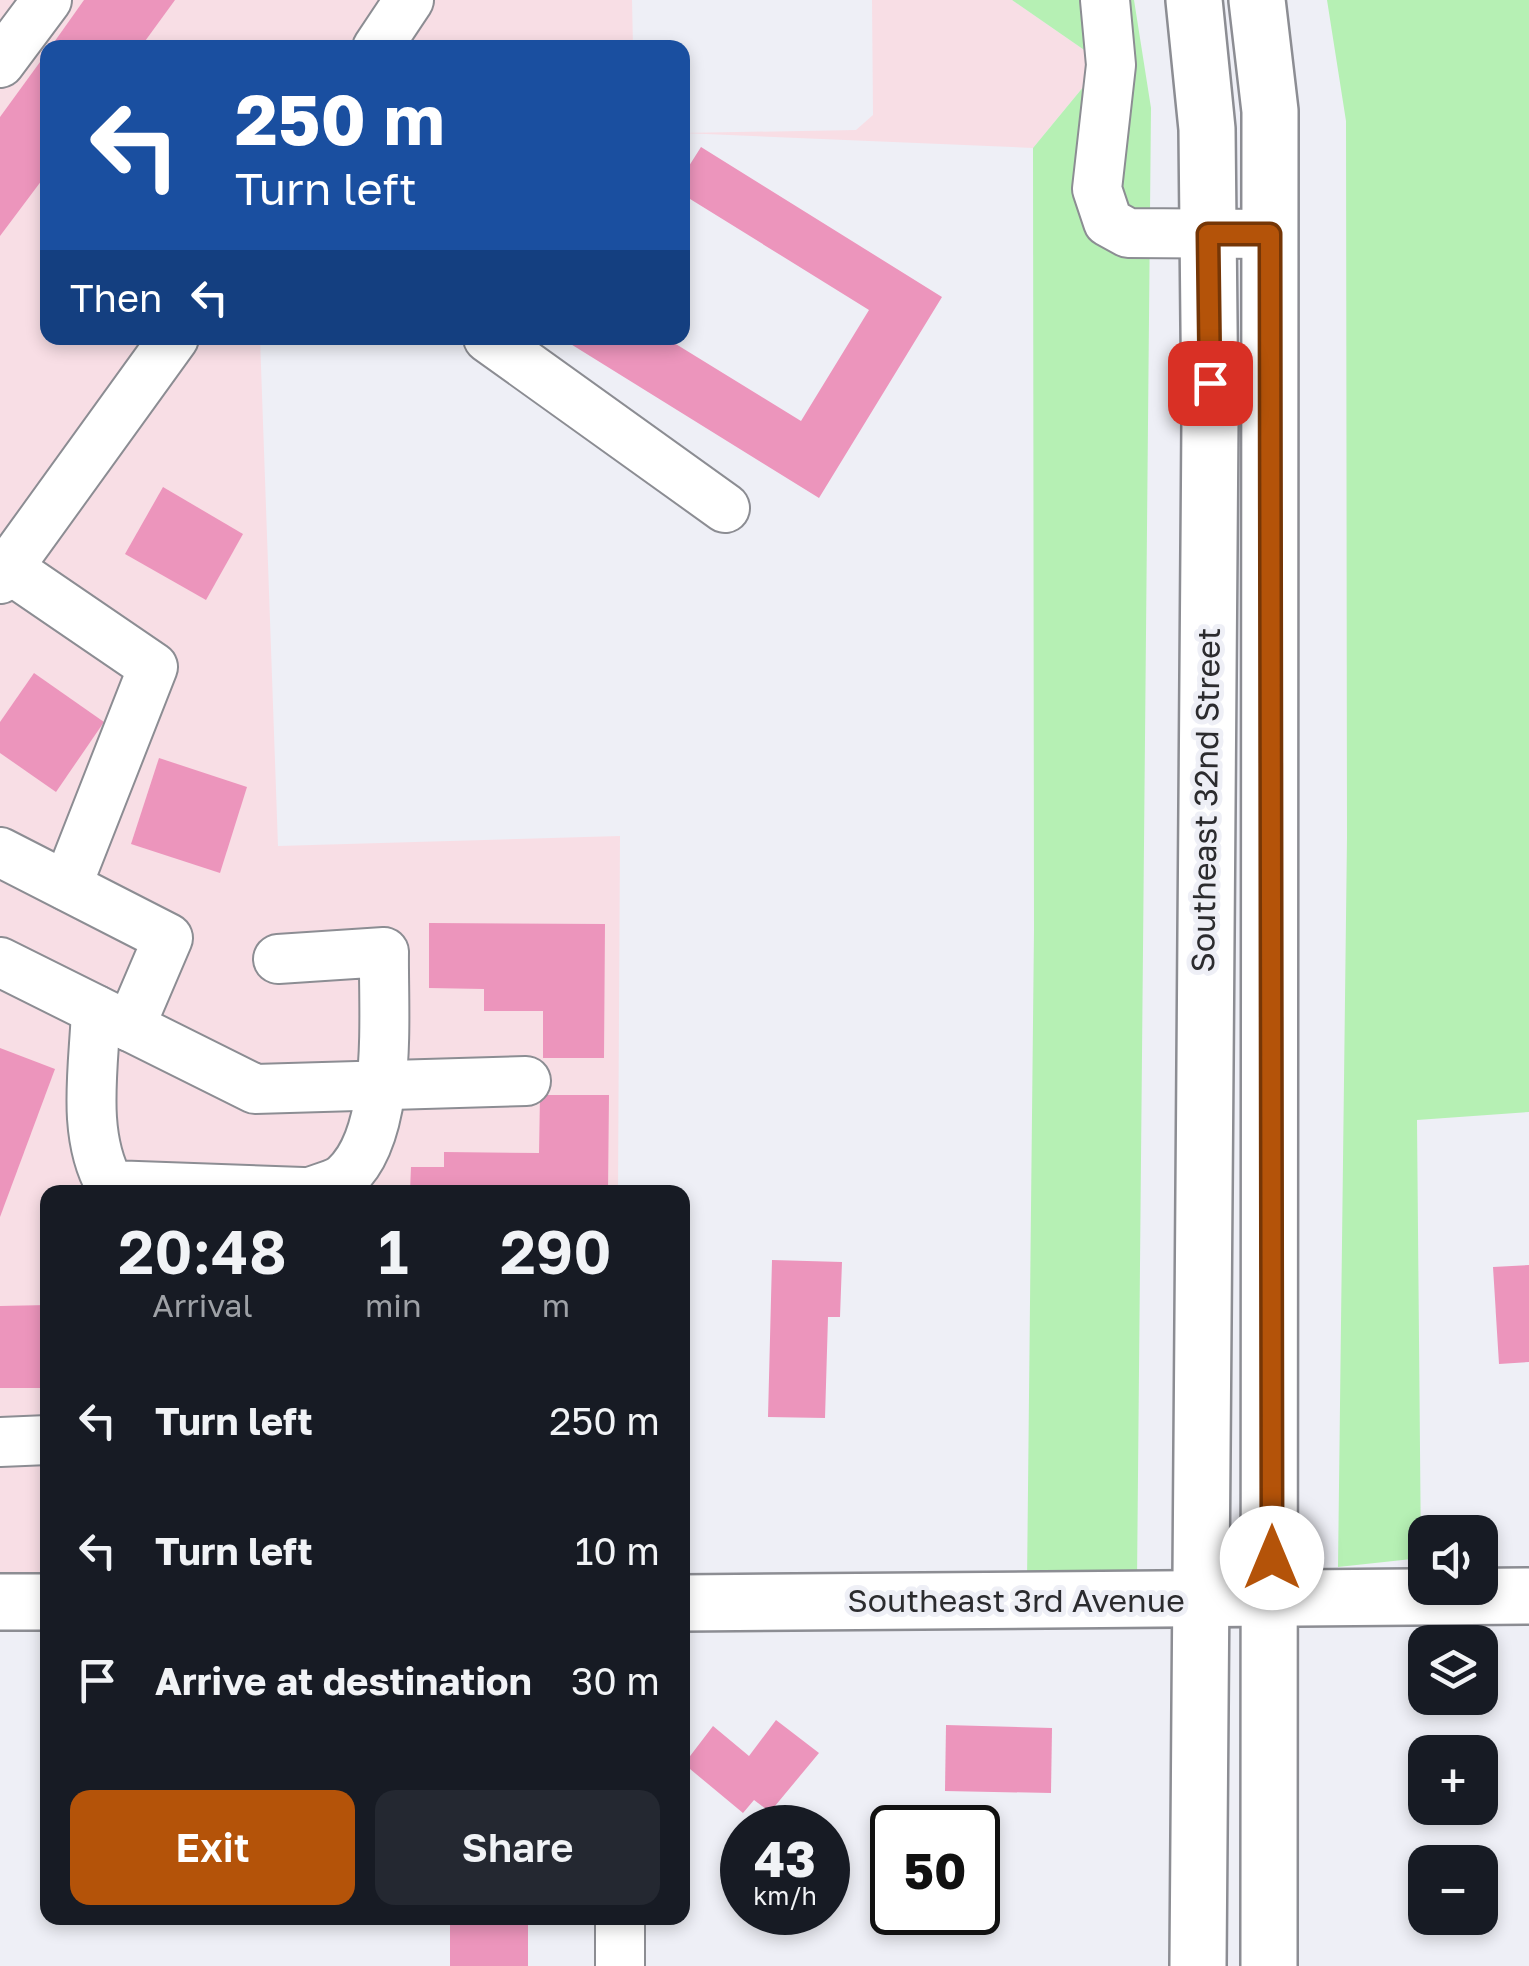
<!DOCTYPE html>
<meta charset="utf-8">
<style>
:root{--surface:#171b24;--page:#242831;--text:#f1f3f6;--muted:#9ea1a6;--accent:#b45309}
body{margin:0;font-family:"Golos Text",sans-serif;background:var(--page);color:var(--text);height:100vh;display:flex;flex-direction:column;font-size:38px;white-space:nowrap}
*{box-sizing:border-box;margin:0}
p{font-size:32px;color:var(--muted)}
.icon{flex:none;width:55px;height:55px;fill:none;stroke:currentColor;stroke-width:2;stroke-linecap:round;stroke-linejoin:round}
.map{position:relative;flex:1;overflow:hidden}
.details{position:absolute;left:40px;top:1185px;width:650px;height:740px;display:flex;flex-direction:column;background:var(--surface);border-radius:20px;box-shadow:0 5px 15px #0003}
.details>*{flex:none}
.top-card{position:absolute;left:40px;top:40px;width:650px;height:305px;border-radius:20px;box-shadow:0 5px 15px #0003;background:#1a4fa0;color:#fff;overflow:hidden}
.buttons{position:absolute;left:1408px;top:1515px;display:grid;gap:20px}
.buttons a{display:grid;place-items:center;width:90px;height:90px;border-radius:20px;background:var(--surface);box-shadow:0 5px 15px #0003;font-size:50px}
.speed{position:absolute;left:720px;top:1805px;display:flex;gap:20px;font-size:50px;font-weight:700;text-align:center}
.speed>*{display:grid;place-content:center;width:130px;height:130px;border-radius:50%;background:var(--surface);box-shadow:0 5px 15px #0003;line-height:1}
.speed small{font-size:25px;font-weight:400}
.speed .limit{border:5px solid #111;border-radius:15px;background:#fff;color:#111}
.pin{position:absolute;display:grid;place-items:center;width:85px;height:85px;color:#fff;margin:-42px;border-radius:20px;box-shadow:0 5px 15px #0006}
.me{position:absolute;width:110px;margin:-55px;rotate:0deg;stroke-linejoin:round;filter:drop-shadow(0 0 8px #0008)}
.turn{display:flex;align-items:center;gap:35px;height:210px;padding:0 30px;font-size:45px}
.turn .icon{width:130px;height:130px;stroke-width:2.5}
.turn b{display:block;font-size:70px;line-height:85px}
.then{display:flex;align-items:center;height:95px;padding:0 30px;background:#0003;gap:20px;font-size:38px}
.eta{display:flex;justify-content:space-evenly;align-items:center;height:170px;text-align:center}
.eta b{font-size:60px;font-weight:600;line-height:70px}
.cta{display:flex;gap:20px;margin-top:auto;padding:20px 30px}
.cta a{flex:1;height:115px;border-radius:20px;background:var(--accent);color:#fff;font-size:40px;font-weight:600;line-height:115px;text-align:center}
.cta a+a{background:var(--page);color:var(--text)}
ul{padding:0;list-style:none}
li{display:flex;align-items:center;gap:30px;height:130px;padding:0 30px}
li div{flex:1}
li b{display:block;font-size:38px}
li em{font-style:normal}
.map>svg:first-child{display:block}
.commercial{fill:#f8dee5}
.green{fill:#b6f0b4}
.building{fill:#ec95bc}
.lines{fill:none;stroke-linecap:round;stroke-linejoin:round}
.minor-casing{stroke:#8c8d93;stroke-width:52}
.major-casing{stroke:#8c8d93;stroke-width:60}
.minor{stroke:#fff;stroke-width:48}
.major{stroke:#fff;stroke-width:55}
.route-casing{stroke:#753606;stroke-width:25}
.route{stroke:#b45309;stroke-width:18}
.labels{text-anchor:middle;stroke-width:10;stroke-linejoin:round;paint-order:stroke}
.street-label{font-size:32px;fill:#2b2b2e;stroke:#eeeff6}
</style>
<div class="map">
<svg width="1529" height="1966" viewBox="0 0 1529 1966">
<rect width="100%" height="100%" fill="#eeeff6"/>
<g class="commercial">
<path d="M 0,0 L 632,0 L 633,47 L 48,48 L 48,338 L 260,338 L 278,846 L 620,836 L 618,1192 L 48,1192 L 47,1584 L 0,1584 Z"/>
<path d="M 872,0 L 1012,0 L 1103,63 L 1033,148 L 683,133 L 856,130 L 873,115 Z"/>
</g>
<g class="green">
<path d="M 1012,0 L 1134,0 L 1151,108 L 1137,1581 L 1027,1583 L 1034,929 L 1033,148 L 1103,63 Z"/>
<path d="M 1327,0 L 1529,0 L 1529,1112 L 1417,1120 L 1421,1558 L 1338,1567 L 1347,837 L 1346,121 Z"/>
</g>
<g class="building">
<path d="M 84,0 L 175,0 L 140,48 L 50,48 Z"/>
<path d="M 48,51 L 48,172 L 0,236 L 0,117 Z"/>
<path d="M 701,147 L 942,297 L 819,498 L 561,338 L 666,338 L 801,421 L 869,310 L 682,194 L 682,177 Z"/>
<path d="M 163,487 L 243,534 L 206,600 L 125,554 Z"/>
<path d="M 34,673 L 104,722 L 56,792 L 0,753 L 0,722 Z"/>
<path d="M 159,758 L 247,787 L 220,873 L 131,844 Z"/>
<path d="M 429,923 L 605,924 L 604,1058 L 543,1058 L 543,1011 L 484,1011 L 484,989 L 429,988 Z"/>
<path d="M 0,1048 L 55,1069 L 0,1217 Z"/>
<path d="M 540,1095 L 609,1095 L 608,1192 L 410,1192 L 411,1167 L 444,1167 L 444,1152 L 539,1153 Z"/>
<path d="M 772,1260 L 842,1262 L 840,1317 L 828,1317 L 825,1418 L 768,1417 Z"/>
<path d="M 1529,1265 L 1529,1362 L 1499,1364 L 1493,1267 Z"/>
<path d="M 48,1305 L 48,1388 L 0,1388 L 0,1306 Z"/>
<path d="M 776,1720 L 819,1753 L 770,1812 L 754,1800 L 743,1813 L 684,1764 L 713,1726 L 749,1756 Z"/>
<path d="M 946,1725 L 1052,1728 L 1051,1793 L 945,1791 Z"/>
<rect x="450" y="1918" width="78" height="48"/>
</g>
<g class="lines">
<g class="minor-casing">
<g id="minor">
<path d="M 1105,0 L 1111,65 L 1097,189 L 1108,222 L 1128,233 L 1270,234"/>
<path d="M 377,48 L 409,0"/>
<path d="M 0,63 L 47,0"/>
<path d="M 488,338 L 725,508"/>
<path d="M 8,568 L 153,667 L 67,886"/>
<path d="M 0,579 L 174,338"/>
<path d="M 0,852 L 168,938 L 130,1027"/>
<path d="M 278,959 L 384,952 C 383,1013 394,1133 345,1177 C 337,1184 320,1188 310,1192"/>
<path d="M 0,962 L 255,1089 L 526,1081"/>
<path d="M 96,1010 C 94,1067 81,1134 110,1185 L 303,1192"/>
<path d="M 0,1442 L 48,1440"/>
<path d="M 620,1966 L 620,1918"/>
</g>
</g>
<g class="major-casing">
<g id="major">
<path d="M 1194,0 L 1207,129 L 1210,420 L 1198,1966"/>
<path d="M 1257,0 L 1270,111 L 1269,1966"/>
<path d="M 0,1602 L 48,1602"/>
<path d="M 682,1603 L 1529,1596"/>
</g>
</g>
<use href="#minor" class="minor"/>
<use href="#major" class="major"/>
</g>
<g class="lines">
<g class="route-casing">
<path id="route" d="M 1210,383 L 1208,234 L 1270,234 L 1272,1558"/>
</g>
<use href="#route" class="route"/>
</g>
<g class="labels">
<g class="street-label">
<text transform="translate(1206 800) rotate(-89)" y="11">Southeast 32nd Street</text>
<text x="1016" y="1612">Southeast 3rd Avenue</text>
</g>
</g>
</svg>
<div class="buttons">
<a><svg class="icon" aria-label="sound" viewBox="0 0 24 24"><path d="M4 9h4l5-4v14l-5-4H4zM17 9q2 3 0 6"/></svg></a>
<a><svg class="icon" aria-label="layers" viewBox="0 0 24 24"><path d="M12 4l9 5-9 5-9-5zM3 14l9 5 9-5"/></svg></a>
<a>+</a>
<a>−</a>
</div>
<div class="speed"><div>43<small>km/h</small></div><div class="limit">50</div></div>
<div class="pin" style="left:1210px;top:383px;background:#d93025"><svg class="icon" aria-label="arrive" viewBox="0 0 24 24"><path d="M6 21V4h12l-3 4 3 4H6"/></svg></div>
<svg class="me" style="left:1272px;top:1558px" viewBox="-20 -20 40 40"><circle r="19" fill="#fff"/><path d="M0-13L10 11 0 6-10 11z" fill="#b45309"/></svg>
<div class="top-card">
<div class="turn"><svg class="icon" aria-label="left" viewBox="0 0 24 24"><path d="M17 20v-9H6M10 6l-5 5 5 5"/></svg><div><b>250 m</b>Turn left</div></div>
<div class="then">Then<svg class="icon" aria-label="left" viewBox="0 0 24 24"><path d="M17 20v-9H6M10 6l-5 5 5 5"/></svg></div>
</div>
<section class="details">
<div class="eta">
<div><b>20:48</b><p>Arrival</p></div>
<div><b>1</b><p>min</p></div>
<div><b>290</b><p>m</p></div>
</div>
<ul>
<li><svg class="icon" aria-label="left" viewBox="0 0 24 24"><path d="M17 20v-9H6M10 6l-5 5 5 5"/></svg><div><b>Turn left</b></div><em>250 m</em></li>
<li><svg class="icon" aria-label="left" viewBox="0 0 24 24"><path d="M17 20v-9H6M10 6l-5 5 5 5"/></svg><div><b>Turn left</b></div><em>10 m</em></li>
<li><svg class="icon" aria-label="arrive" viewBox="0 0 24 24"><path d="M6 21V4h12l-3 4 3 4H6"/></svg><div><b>Arrive at destination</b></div><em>30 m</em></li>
</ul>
<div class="cta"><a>Exit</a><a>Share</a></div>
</section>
</div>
